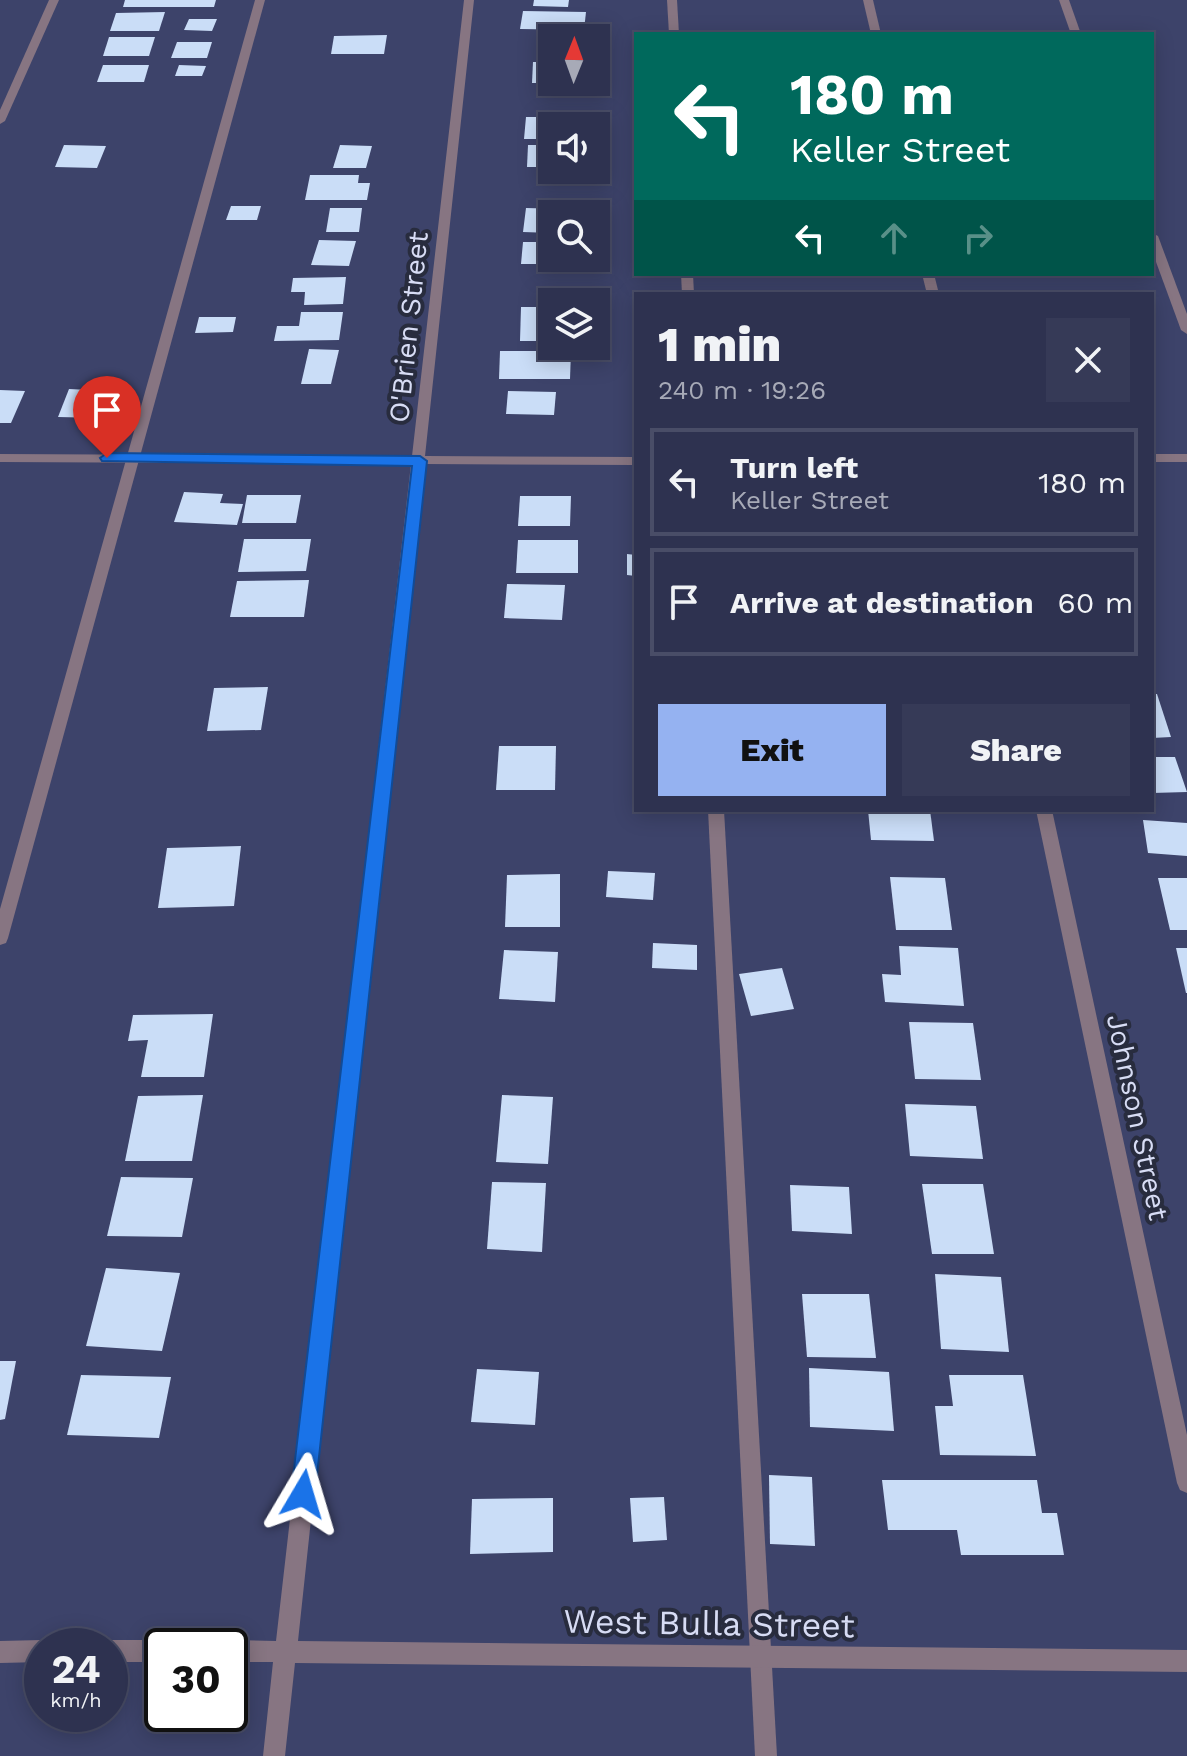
<!DOCTYPE html>
<meta charset="utf-8">
<style>
:root{--surface:#2e3250;--page:#363a57;--text:#f1f3f6;--muted:#a7aab7;--line:#494d67;--accent:#95b2f1}
body{margin:0;font-family:"Work Sans",sans-serif;background:var(--page);color:var(--text);height:100vh;display:flex;flex-direction:column;font-size:30px;white-space:nowrap}
*{box-sizing:border-box;margin:0}
p{font-size:26px;color:var(--muted)}
.icon{flex:none;width:44px;height:44px;fill:none;stroke:currentColor;stroke-width:2;stroke-linecap:round;stroke-linejoin:round}
.map{position:relative;flex:1;overflow:hidden}
.side{position:absolute;left:634px;top:292px;width:520px;height:520px;display:flex;flex-direction:column;background:var(--surface);border-radius:0px;box-shadow:0 4px 20px #0003,0 0 0 2px var(--line)}
.side>*{flex:none}
.banner{position:absolute;left:634px;top:32px;width:520px;height:244px;border-radius:0px;box-shadow:0 4px 20px #0003,0 0 0 2px var(--line);background:#00695c;color:#fff;overflow:hidden}
.needle{width:52px;rotate:1deg}
.tools{position:absolute;left:538px;top:24px;display:grid;gap:16px}
.tools a{display:grid;place-items:center;width:72px;height:72px;border-radius:0px;background:var(--surface);box-shadow:0 4px 20px #0003,0 0 0 2px var(--line);font-size:40px}
.speed{position:absolute;left:24px;top:1628px;display:flex;gap:16px;font-size:40px;font-weight:700;text-align:center}
.speed>*{display:grid;place-content:center;width:104px;height:104px;border-radius:50%;background:var(--surface);box-shadow:0 4px 20px #0003,0 0 0 2px var(--line);line-height:1}
.speed small{font-size:20px;font-weight:400}
.speed .limit{border:4px solid #111;border-radius:12px;background:#fff;color:#111}
.pin{position:absolute;display:grid;place-items:center;width:68px;height:68px;color:#fff;margin:-82px -34px;border-radius:50% 50% 50% 0;rotate:-45deg;box-shadow:0 0 8px #0007}
.pin .icon{rotate:45deg}
.me{position:absolute;width:88px;margin:-44px;rotate:7deg;stroke-linejoin:round;filter:drop-shadow(0 0 6px #0008)}
.turn{display:flex;align-items:center;gap:28px;height:168px;padding:0 24px;font-size:36px}
.turn .icon{width:104px;height:104px;stroke-width:2.5}
.turn b{display:block;font-size:56px;line-height:68px}
.lanes{display:flex;align-items:center;height:76px;padding:0 24px;background:#0003;justify-content:center;gap:40px;direction:ltr}
.lanes .off{opacity:.35}
.round{display:grid;place-items:center;flex:none;width:84px;height:84px;border-radius:0px;background:var(--page)}
.head{display:flex;align-items:center;justify-content:space-between;height:136px;padding:0 24px}
h1{font-size:48px;font-weight:800;line-height:60px}
.primary-button{display:flex;gap:16px;margin-top:auto;padding:16px 24px}
.primary-button a{flex:1;height:92px;border-radius:0px;background:var(--accent);color:#111;font-size:32px;font-weight:800;line-height:92px;text-align:center}
.primary-button a+a{background:var(--page);color:var(--text)}
ul{padding:0;list-style:none}
li{display:flex;align-items:center;gap:24px;height:108px;margin:0 16px 12px;padding:0 8px;border:4px solid var(--line);border-radius:0px}
li div{flex:1}
li b{display:block;font-size:30px}
li em{font-style:normal}
.map>svg:first-child{display:block}
.building{fill:#caddf7}
.lines{fill:none;stroke-linecap:round;stroke-linejoin:round}
.service{fill:#877582;fill-rule:evenodd}
.minor{fill:#877582;fill-rule:evenodd}
.tertiary{fill:#877582;fill-rule:evenodd}
.route{fill:#1a73e8;stroke:#114b97;stroke-width:2}
.labels{text-anchor:middle;stroke-width:8;stroke-linejoin:round;paint-order:stroke}
.street-label{font-size:28px;fill:#d7dcf4;stroke:#282c3e}
.near-street-label{font-size:34px;fill:#d7dcf4;stroke:#282c3e}
</style>
<div class="map">
<svg width="1187" height="1756" viewBox="0 0 1187 1756">
<rect width="100%" height="100%" fill="#3d436a"/>
<g class="building">
<path d="M 125,0 L 216,0 L 214,7 L 123,7 Z"/>
<path d="M 534,0 L 569,0 L 568,7 L 533,6 Z"/>
<path d="M 523,11 L 586,12 L 584,30 L 520,29 Z"/>
<path d="M 165,12 L 159,31 L 110,31 L 116,13 Z"/>
<path d="M 189,19 L 217,19 L 212,31 L 184,30 Z"/>
<path d="M 387,35 L 384,54 L 331,54 L 334,36 Z"/>
<path d="M 109,37 L 155,37 L 149,56 L 103,56 Z"/>
<path d="M 177,42 L 212,42 L 207,58 L 171,58 Z"/>
<path d="M 533,62 L 552,62 L 552,83 L 532,83 Z"/>
<path d="M 103,65 L 149,65 L 144,82 L 97,82 Z"/>
<path d="M 179,65 L 206,66 L 202,76 L 175,76 Z"/>
<path d="M 526,117 L 567,117 L 567,126 L 552,126 L 552,139 L 524,139 Z"/>
<path d="M 64,145 L 106,146 L 97,168 L 55,167 Z"/>
<path d="M 340,145 L 372,146 L 366,168 L 333,168 Z"/>
<path d="M 528,145 L 552,145 L 552,167 L 527,167 Z"/>
<path d="M 310,175 L 359,175 L 358,183 L 370,183 L 367,200 L 305,200 Z"/>
<path d="M 231,206 L 261,206 L 257,220 L 226,220 Z"/>
<path d="M 330,208 L 362,208 L 359,232 L 326,232 Z"/>
<path d="M 526,208 L 563,209 L 563,214 L 552,214 L 552,233 L 523,232 Z"/>
<path d="M 319,240 L 356,241 L 349,266 L 311,265 Z"/>
<path d="M 523,242 L 552,242 L 555,264 L 521,264 Z"/>
<path d="M 346,277 L 343,304 L 304,305 L 305,292 L 291,292 L 293,278 Z"/>
<path d="M 521,307 L 552,307 L 552,341 L 520,341 Z"/>
<path d="M 301,312 L 343,312 L 339,340 L 274,341 L 277,326 L 299,326 Z"/>
<path d="M 199,317 L 236,317 L 233,332 L 195,333 Z"/>
<path d="M 309,349 L 339,350 L 331,384 L 301,384 Z"/>
<path d="M 500,351 L 571,351 L 570,379 L 499,379 Z"/>
<path d="M 69,389 L 111,391 L 101,418 L 58,417 Z"/>
<path d="M 0,390 L 25,391 L 11,423 L 0,423 Z"/>
<path d="M 508,391 L 556,392 L 554,415 L 506,414 Z"/>
<path d="M 184,492 L 223,494 L 220,503 L 243,504 L 237,525 L 174,522 Z"/>
<path d="M 247,495 L 301,495 L 296,523 L 242,523 Z"/>
<path d="M 520,496 L 571,496 L 570,526 L 518,526 Z"/>
<path d="M 244,539 L 311,539 L 306,571 L 238,572 Z"/>
<path d="M 518,540 L 578,540 L 578,573 L 516,573 Z"/>
<path d="M 627,554 L 636,555 L 636,576 L 627,575 Z"/>
<path d="M 309,580 L 304,617 L 230,617 L 237,581 Z"/>
<path d="M 507,584 L 565,585 L 562,620 L 504,618 Z"/>
<path d="M 268,687 L 261,730 L 207,731 L 214,688 Z"/>
<path d="M 1152,694 L 1157,694 L 1171,737 L 1152,738 Z"/>
<path d="M 499,746 L 556,746 L 555,790 L 496,790 Z"/>
<path d="M 1152,757 L 1175,757 L 1187,792 L 1152,793 Z"/>
<path d="M 868,810 L 930,810 L 934,841 L 871,840 Z"/>
<path d="M 1143,820 L 1187,823 L 1187,856 L 1148,853 Z"/>
<path d="M 241,846 L 234,906 L 158,908 L 167,848 Z"/>
<path d="M 608,871 L 655,873 L 653,900 L 606,897 Z"/>
<path d="M 560,874 L 560,927 L 505,927 L 507,875 Z"/>
<path d="M 890,877 L 945,878 L 952,930 L 896,930 Z"/>
<path d="M 1158,878 L 1187,878 L 1187,930 L 1170,930 Z"/>
<path d="M 653,943 L 697,945 L 697,970 L 652,968 Z"/>
<path d="M 899,946 L 958,948 L 964,1006 L 885,1002 L 882,974 L 901,975 Z"/>
<path d="M 1176,948 L 1187,948 L 1187,993 L 1186,993 Z"/>
<path d="M 504,950 L 558,952 L 555,1002 L 499,999 Z"/>
<path d="M 782,968 L 794,1009 L 751,1016 L 739,974 Z"/>
<path d="M 213,1014 L 204,1077 L 141,1077 L 148,1040 L 128,1041 L 133,1015 Z"/>
<path d="M 909,1022 L 973,1023 L 981,1080 L 915,1079 Z"/>
<path d="M 203,1095 L 192,1161 L 125,1161 L 138,1096 Z"/>
<path d="M 502,1095 L 553,1097 L 548,1164 L 496,1162 Z"/>
<path d="M 905,1104 L 976,1106 L 983,1159 L 910,1156 Z"/>
<path d="M 121,1177 L 193,1178 L 182,1237 L 107,1236 Z"/>
<path d="M 492,1182 L 546,1183 L 542,1252 L 487,1249 Z"/>
<path d="M 922,1184 L 983,1184 L 994,1254 L 932,1254 Z"/>
<path d="M 790,1185 L 849,1187 L 852,1234 L 792,1231 Z"/>
<path d="M 106,1268 L 180,1273 L 162,1351 L 86,1346 Z"/>
<path d="M 935,1274 L 1001,1277 L 1009,1352 L 941,1349 Z"/>
<path d="M 802,1294 L 869,1294 L 876,1358 L 807,1357 Z"/>
<path d="M 0,1361 L 16,1361 L 5,1419 L 0,1420 Z"/>
<path d="M 809,1368 L 889,1372 L 894,1431 L 810,1427 Z"/>
<path d="M 477,1369 L 539,1372 L 535,1425 L 471,1422 Z"/>
<path d="M 81,1375 L 171,1377 L 159,1438 L 67,1435 Z"/>
<path d="M 949,1375 L 1023,1375 L 1036,1456 L 940,1455 L 935,1406 L 953,1406 Z"/>
<path d="M 769,1475 L 812,1477 L 815,1546 L 770,1544 Z"/>
<path d="M 882,1480 L 1037,1480 L 1042,1513 L 1057,1513 L 1064,1555 L 961,1555 L 957,1530 L 888,1530 Z"/>
<path d="M 664,1497 L 667,1540 L 633,1542 L 630,1498 Z"/>
<path d="M 553,1498 L 553,1552 L 470,1554 L 472,1499 Z"/>
</g>
<g class="lines">
<g class="service">
<path d="M 255,0 L 265,0 L 8,938 L 6,943 L 0,945 L 0,909 Z"/>
<path d="M 667,0 L 677,0 L 679,34 L 669,34 Z"/>
<path d="M 1059,0 L 1069,0 L 1081,34 L 1071,34 Z"/>
<path d="M 1152,233 L 1158,236 L 1187,314 L 1187,334 L 1181,330 L 1152,251 Z"/>
<path d="M 681,274 L 693,274 L 694,294 L 682,294 Z"/>
<path d="M 708,810 L 724,810 L 777,1756 L 755,1756 Z"/>
</g>
<g class="minor">
<path d="M 49,0 L 59,0 L 5,121 L 0,124 L 0,110 Z"/>
<path d="M 464,0 L 474,0 L 425,456 L 636,457 L 636,465 L 424,464 L 298,1641 L 1187,1650 L 1187,1672 L 295,1663 L 285,1756 L 263,1756 L 273,1662 L 230,1662 L 230,1646 L 221,1646 L 230,1640 L 276,1641 L 411,464 L 0,462 L 0,454 L 412,456 Z"/>
<rect x="1152" y="454" width="35" height="8"/>
<path d="M 42,1640 L 51,1646 L 42,1646 L 42,1662 L 0,1663 L 0,1641 Z"/>
<path d="M 110,1640 L 162,1640 L 171,1646 L 162,1646 L 162,1662 L 110,1662 L 110,1646 L 101,1646 Z"/>
</g>
<g class="tertiary">
<path d="M 863,0 L 873,0 L 881,34 L 871,34 Z"/>
<path d="M 922,274 L 934,274 L 939,294 L 927,294 Z"/>
<path d="M 1036,810 L 1052,810 L 1187,1435 L 1187,1493 L 1180,1490 L 1177,1483 Z"/>
</g>
</g>
<path class="route" d="M 107,453 L 420,456 L 427,461 L 315,1494 L 312,1503 L 303,1506 L 295,1503 L 291,1494 L 412,466 L 102,461 L 100,458 Z"/>
<g class="labels">
<g class="street-label">
<text transform="translate(408 327) rotate(-84)" y="10">O'Brien Street</text>
<text transform="translate(1138 1117) rotate(78)" y="10">Johnson Street</text>
</g>
<g class="near-street-label">
<text transform="translate(709 1623) rotate(1)" y="12">West Bulla Street</text>
</g>
</g>
</svg>
<div class="tools">
<a><svg class="needle" viewBox="-14 -14 28 28"><path d="M0-13l5 13h-10z" fill="#e53935"/><path d="M0 13l5-13h-10z" fill="#a7aab7"/></svg></a>
<a><svg class="icon" aria-label="sound" viewBox="0 0 24 24"><path d="M4 9h4l5-4v14l-5-4H4zM17 9q2 3 0 6"/></svg></a>
<a><svg class="icon" aria-label="search" viewBox="0 0 24 24"><circle cx="10" cy="10" r="6"/><path d="M15 15l6 6"/></svg></a>
<a><svg class="icon" aria-label="layers" viewBox="0 0 24 24"><path d="M12 4l9 5-9 5-9-5zM3 14l9 5 9-5"/></svg></a>
</div>
<div class="speed"><div>24<small>km/h</small></div><div class="limit">30</div></div>
<div class="pin" style="left:107px;top:458px;background:#d93025"><svg class="icon" aria-label="arrive" viewBox="0 0 24 24"><path d="M6 21V4h12l-3 4 3 4H6"/></svg></div>
<svg class="me" style="left:303px;top:1494px" viewBox="-20 -20 40 40"><path d="M0-17L14 15 0 8-14 15z" fill="#1a73e8" stroke="#fff" stroke-width="4"/></svg>
<div class="banner">
<div class="turn"><svg class="icon" aria-label="left" viewBox="0 0 24 24"><path d="M17 20v-9H6M10 6l-5 5 5 5"/></svg><div><b>180 m</b>Keller Street</div></div>
<div class="lanes"><svg class="icon" aria-label="left" viewBox="0 0 24 24"><path d="M17 20v-9H6M10 6l-5 5 5 5"/></svg><svg class="icon off" aria-label="ahead" viewBox="0 0 24 24"><path d="M12 20V5M6 11l6-6 6 6"/></svg><svg class="icon off" aria-label="right" viewBox="0 0 24 24"><path d="M7 20v-9h11M14 6l5 5-5 5"/></svg></div>
</div>
<section class="side">
<div class="head"><div><h1>1 min</h1><p>240 m · 19:26</p></div><a class="round"><svg class="icon" aria-label="close" viewBox="0 0 24 24"><path d="M6 6l12 12M18 6L6 18"/></svg></a></div>
<ul>
<li><svg class="icon" aria-label="left" viewBox="0 0 24 24"><path d="M17 20v-9H6M10 6l-5 5 5 5"/></svg><div><b>Turn left</b><p>Keller Street</p></div><em>180 m</em></li>
<li><svg class="icon" aria-label="arrive" viewBox="0 0 24 24"><path d="M6 21V4h12l-3 4 3 4H6"/></svg><div><b>Arrive at destination</b></div><em>60 m</em></li>
</ul>
<div class="primary-button"><a>Exit</a><a>Share</a></div>
</section>
</div>
